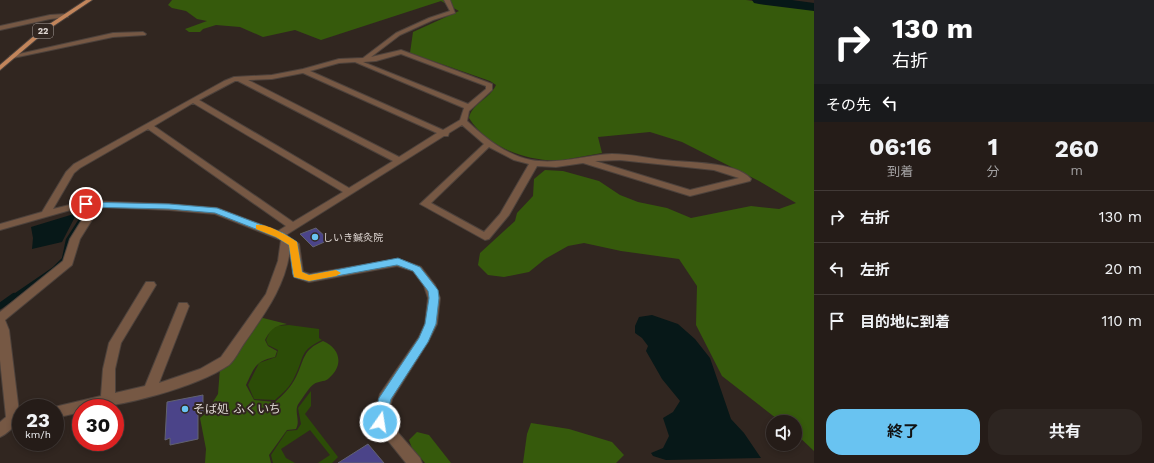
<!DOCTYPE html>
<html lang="ja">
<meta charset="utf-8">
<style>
:root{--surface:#251c18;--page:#2d2521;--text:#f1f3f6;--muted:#a3a1a2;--line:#423a37;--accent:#69c3f1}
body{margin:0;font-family:"Work Sans","Noto Sans JP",sans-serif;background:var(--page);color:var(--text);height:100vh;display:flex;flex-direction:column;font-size:15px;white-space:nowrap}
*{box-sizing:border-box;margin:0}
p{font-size:13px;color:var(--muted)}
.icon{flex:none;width:22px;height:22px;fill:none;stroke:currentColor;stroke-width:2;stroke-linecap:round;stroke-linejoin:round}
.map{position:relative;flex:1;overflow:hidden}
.side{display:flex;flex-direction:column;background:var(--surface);width:340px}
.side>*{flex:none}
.banner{background:#202124;color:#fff;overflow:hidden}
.fabs{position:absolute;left:766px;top:415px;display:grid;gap:8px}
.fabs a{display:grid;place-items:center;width:36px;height:36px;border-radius:50%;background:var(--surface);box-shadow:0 2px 6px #0003,0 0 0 1px var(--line);font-size:20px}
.speed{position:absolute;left:12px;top:399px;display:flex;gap:8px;font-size:20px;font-weight:700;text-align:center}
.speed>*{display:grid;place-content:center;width:52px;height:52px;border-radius:50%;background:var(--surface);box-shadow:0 2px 6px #0003,0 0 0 1px var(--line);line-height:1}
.speed small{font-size:10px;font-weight:400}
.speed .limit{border:6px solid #d22;background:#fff;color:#111}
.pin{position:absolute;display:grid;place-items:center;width:34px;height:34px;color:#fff;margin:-17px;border:2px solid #fff;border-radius:50%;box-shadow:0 1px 4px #0007}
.me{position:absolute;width:44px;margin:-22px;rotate:13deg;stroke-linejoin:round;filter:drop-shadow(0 0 3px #0008)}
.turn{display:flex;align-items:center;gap:14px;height:84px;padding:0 12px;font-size:18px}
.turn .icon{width:52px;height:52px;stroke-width:2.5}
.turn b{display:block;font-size:28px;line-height:34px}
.then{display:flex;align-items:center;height:38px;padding:0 12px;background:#0003;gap:8px;font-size:15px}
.eta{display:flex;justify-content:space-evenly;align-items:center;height:68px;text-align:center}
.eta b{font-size:24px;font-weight:700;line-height:28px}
.cta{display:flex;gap:8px;margin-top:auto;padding:8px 12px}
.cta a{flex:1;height:46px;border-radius:16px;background:var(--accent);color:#111;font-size:16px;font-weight:700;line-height:46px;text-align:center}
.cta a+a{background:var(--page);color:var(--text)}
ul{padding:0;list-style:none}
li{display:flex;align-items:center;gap:12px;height:52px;padding:0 12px;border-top:1px solid var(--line)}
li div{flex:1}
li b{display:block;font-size:15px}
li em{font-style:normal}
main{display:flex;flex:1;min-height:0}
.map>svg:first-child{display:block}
.green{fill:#2c4c07}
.forest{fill:#365a0c}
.water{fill:#071818}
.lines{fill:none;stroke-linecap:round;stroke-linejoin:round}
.stream-far1{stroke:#071818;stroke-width:4.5}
.stream{stroke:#071818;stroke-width:6}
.river{fill:#071818;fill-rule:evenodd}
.building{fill:#4b4489;stroke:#62626f}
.minor-casing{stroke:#4d423c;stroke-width:2}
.major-casing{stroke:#4d423c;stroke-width:2}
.minor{fill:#765844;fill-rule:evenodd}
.major{fill:#c2855b;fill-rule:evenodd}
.route{fill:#69c3f1;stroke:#447f9d}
.slow{fill:#f59e0b}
.poi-dot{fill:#69c3f1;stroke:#312620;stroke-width:1.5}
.labels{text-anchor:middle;stroke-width:4;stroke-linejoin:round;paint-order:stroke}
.shield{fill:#312620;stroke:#aaa19d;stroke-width:1}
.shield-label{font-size:9px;font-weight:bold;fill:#ded6d2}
.poi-label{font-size:10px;fill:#ded6d2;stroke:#312620;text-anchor:start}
.near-poi-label{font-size:12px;fill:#ded6d2;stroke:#312620;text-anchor:start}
</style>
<main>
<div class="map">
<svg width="814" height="463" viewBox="0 0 814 463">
<rect width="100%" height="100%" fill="#312620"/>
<g class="green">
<path d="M 289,325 L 319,329 L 319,338 L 322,340 C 299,351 305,356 295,376 C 291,386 283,393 275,400 L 254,399 L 248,385 L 259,363 L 276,357 L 278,350 L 268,345 L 266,340 L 271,329 L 278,326 Z"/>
<path d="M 311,391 L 311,406 L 305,414 L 338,457 L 332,463 L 318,463 L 330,455 L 310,430 L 281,449 L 286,458 L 295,463 L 273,463 L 271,455 L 287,431 L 297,430 L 301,424 L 298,408 Z"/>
</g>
<g class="forest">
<path d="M 172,0 L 746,0 L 814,9 L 814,451 L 795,433 L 795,422 L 781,422 L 722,376 L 696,325 L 697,286 L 679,259 L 621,251 L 584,243 L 568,246 L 545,259 L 529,272 L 504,277 L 488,275 L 478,265 L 480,253 L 515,221 L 517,213 L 533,196 L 534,179 L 545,170 L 563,171 L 599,181 L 620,195 L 638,202 L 667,208 L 691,218 L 751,206 L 779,209 L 796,203 L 759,181 L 682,142 L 650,132 L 598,137 L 602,153 C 589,155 576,158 563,160 C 529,163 488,148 469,118 C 472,103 489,100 496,85 L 490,81 L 410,53 L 413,32 L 459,11 L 441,1 L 321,40 L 295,30 L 263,37 L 240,27 L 216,25 L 203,29 L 200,32 L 189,32 L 185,29 L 207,21 L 197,19 L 186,11 L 172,8 L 168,5 Z"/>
<path d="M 259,317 L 287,324 C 274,326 271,329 265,340 L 268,346 L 277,351 L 275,357 C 255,361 254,368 246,385 L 254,400 L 275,402 C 284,394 291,387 296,377 C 305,359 302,350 323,341 C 341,349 344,366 328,379 C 324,382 318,381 314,384 C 309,387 303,398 299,403 C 293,411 301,420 296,429 L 287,430 L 269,455 L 271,463 L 205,463 L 206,449 L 200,418 L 206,413 L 218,394 L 220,368 Z"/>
<path d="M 531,423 L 569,429 L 612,442 L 624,455 L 616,463 L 523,463 L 527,434 Z"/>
<path d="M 417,432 L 429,435 L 451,463 L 425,463 L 412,448 L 409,440 Z"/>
</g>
<g class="water">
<path d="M 77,213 L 62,242 L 32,249 L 33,238 L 31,227 Z"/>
<path d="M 652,315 L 678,324 L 695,339 L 710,358 L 731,419 L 744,433 L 761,458 L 666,460 L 653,456 L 651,453 L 663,448 L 669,436 L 663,418 L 673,412 L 680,401 L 662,379 L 646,351 L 648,346 L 642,338 L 635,333 L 635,326 L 639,317 Z"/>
</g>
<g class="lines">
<path class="stream-far1" d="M 13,297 L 54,269 L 64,259 L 68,240 L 88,209"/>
<path class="stream" d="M 0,306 L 14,296"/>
<path class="river" d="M 752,0 L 792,0 L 814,3 L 814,11 L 759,4 L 754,3 Z"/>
</g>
<g class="building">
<path d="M 316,228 L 329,240 L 313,247 L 300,234 Z"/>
<path d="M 203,395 L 203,412 L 198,413 L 198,439 L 170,445 L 170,438 L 165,440 L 167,402 Z"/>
<path d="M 368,444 L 384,463 L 338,463 Z"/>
</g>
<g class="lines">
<g class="minor-casing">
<g id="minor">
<path d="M 444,0 L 450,0 L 455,13 L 433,20 L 400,35 L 371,57 L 401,50 L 492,84 L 492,90 L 469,111 L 467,121 C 485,138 506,155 531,160 C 559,165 585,155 612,154 C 630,154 647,158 664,160 C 686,163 736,161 751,179 L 750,181 L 690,196 L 583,163 L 556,167 L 537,166 L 509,215 L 489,239 L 485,240 L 420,204 L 484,144 L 462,125 L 449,133 L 448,136 L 444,136 L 286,235 L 299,244 L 303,272 L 310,274 L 398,259 L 421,267 L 435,285 L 440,298 L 437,324 L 428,342 L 392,399 L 387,420 L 420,458 L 422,463 L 406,463 L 373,422 L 380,394 L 419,337 L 425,324 L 428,298 L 424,286 L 413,271 L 397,266 L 309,282 L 294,277 L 293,274 L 290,250 C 285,287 265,313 245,342 C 240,349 235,360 229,365 C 197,387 120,408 81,408 L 81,412 L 55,418 L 55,408 L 50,408 L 101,396 L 103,369 L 109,343 L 146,282 L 154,282 L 156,285 L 121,343 L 115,369 L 115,393 L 145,386 L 179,303 L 187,303 L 189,306 L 159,383 L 200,369 L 221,357 L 266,294 L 278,261 L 281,240 L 215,214 L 169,210 L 100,207 L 80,239 L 72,265 L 5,320 L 9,330 L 19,412 L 21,412 L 21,424 C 13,425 8,434 0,437 L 0,422 L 6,417 L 0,360 L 0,312 L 63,261 L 70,239 L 90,207 L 74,209 L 0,230 L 0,224 L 42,212 L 66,172 L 74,164 L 224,81 L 234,77 L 272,75 L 303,69 L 339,59 L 363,58 L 396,33 L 429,18 L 450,11 ZM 401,54 L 486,86 L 486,89 L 468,104 L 363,62 L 376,61 ZM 355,62 L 464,108 L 460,120 L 443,130 L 310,71 L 339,63 ZM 303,73 L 437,133 L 399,157 L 248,80 L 272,79 ZM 235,81 L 238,81 L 393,161 L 349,188 L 199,100 ZM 193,103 L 343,192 L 293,222 L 154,126 ZM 148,129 L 286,226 L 278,231 L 217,208 L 169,204 L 86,201 L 53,209 L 74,173 L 80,168 ZM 489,147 L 514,160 L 529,164 L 500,214 L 484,232 L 431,203 ZM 620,160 L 714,170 L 739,178 L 690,190 L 595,161 Z"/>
<path d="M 66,14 L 68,15 L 68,17 L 50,19 L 0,30 L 0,26 L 50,15 Z"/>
<path d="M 143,32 L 146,34 L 145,35 L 113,37 L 13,58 L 10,56 L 113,33 Z"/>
</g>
</g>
<g class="major-casing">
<path id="major" d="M 86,0 L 92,0 L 46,31 L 0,70 L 0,65 L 42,29 Z"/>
</g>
<use href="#minor" class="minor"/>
<use href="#major" class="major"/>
</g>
<path class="route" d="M 83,202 L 169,204 L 217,208 L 283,233 L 297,242 L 302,272 L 309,275 L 398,258 L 420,267 L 438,290 L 439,298 L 436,324 L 428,342 L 391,399 L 384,426 L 380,428 L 375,426 L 373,422 L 379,398 L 419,338 L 425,324 L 429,298 L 428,291 L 413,271 L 397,265 L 309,281 L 294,277 L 293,274 L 289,245 L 276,237 L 215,213 L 169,209 L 86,207 L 82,204 Z"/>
<path class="slow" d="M 256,225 C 267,223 288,236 297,242 L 302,272 L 309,275 L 336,270 L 341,273 L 336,276 L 309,281 L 294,277 L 289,245 L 276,237 L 256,229 Z"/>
<g class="poi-dot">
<circle cx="315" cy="237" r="4"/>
<circle cx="185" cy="409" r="4"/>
</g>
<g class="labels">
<rect class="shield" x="33" y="24" width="20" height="14" rx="3"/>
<g class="shield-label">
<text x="43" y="34">22</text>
</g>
<g class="poi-label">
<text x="323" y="241">しいき鍼灸院</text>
</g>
<g class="near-poi-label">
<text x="193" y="413">そば処 ふくいち</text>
</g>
</g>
</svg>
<div class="fabs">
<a><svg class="icon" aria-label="sound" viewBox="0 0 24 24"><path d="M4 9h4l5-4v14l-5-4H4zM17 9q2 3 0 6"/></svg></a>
</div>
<div class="speed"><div>23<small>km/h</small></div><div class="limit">30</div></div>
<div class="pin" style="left:86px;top:204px;background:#d93025"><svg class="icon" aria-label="arrive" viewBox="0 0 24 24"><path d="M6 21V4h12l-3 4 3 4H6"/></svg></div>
<svg class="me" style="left:380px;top:422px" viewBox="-20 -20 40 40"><circle r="17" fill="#69c3f1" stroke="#fff" stroke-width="3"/><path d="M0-11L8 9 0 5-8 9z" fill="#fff"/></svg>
</div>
<section class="side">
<div class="banner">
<div class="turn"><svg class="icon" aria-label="right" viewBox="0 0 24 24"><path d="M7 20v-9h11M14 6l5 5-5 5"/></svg><div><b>130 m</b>右折</div></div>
<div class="then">その先<svg class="icon" aria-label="left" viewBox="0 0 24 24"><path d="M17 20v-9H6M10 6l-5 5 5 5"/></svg></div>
</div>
<div class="eta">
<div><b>06:16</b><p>到着</p></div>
<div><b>1</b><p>分</p></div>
<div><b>260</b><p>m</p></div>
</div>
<ul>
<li><svg class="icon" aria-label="right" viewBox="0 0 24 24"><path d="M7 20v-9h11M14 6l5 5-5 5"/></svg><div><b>右折</b></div><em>130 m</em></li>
<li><svg class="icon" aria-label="left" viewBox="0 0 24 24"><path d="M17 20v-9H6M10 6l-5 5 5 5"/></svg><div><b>左折</b></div><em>20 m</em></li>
<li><svg class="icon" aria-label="arrive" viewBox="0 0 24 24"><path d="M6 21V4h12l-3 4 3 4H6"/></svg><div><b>目的地に到着</b></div><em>110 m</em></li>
</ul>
<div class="cta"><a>終了</a><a>共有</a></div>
</section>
</main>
